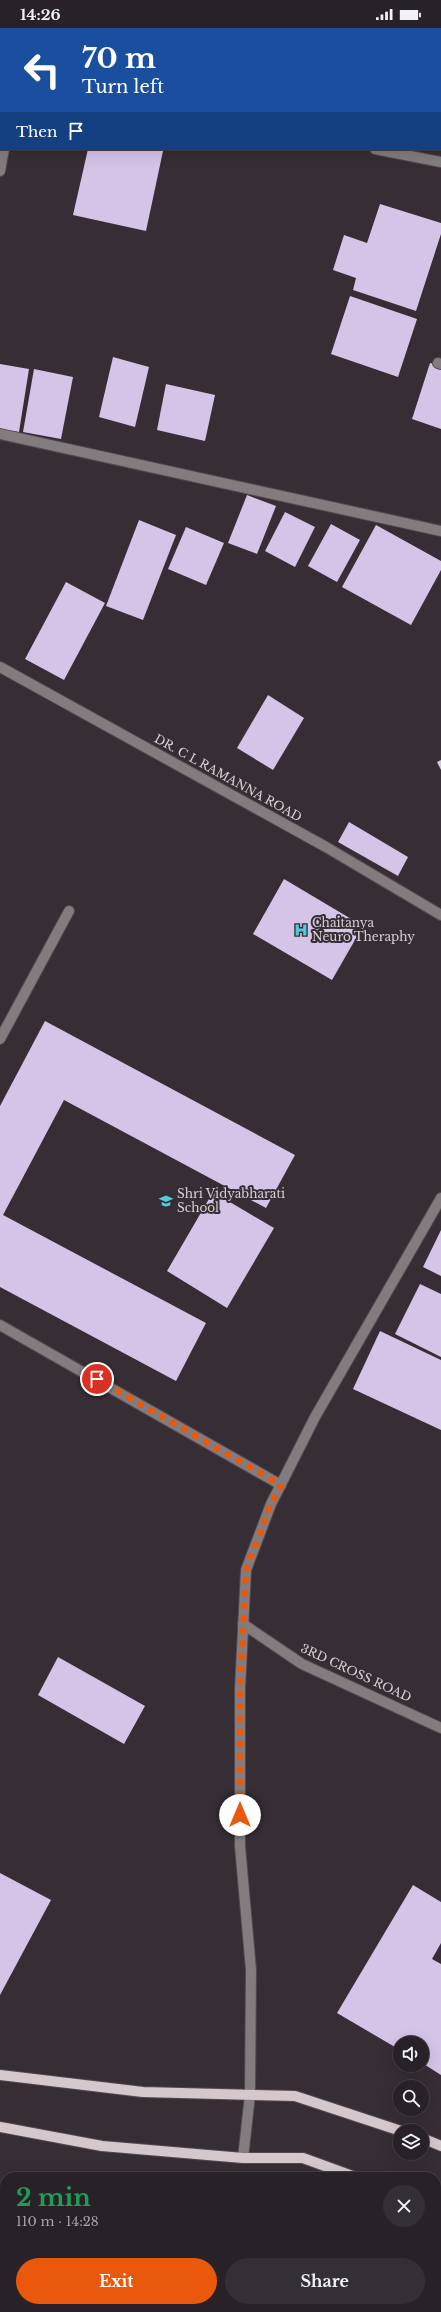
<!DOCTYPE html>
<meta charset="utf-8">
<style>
:root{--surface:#282228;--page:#342f34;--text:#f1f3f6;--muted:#a5a4a8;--line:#443f45;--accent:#ea580c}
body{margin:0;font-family:"Libre Baskerville",serif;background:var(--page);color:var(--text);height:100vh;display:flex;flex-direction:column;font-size:15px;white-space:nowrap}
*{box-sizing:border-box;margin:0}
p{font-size:13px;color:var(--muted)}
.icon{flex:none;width:22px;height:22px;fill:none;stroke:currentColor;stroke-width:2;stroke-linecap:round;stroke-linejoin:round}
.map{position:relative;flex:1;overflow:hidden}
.drawer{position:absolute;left:0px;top:2144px;width:441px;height:140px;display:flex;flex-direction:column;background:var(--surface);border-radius:16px 16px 0 0;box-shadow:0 4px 16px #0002,0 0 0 1px var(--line)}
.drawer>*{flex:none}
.guide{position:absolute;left:0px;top:0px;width:441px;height:122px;box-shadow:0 4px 16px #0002,0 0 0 1px var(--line);background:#1a4fa0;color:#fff;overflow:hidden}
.controls{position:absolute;left:393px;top:2008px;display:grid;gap:8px}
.controls a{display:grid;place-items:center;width:36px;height:36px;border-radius:50%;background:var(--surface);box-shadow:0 4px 16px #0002,0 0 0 1px var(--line);font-size:20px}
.pin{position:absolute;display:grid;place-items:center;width:34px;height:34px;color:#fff;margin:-17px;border:2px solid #fff;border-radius:50%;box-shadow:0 1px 4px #0007}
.me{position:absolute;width:44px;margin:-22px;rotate:0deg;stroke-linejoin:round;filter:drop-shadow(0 0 3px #0008)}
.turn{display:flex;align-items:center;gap:14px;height:84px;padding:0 16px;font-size:18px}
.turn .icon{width:52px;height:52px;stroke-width:2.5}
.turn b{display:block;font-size:28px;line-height:34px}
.then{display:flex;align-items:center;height:38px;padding:0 16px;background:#0003;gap:8px;font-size:15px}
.round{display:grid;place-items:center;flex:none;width:42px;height:42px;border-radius:21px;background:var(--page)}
.overview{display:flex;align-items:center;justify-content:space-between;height:68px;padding:0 16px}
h1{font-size:24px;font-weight:700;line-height:30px;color:#1e9e55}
.button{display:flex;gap:8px;margin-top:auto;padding:8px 16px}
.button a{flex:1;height:46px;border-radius:24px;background:var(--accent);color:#fff;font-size:16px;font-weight:700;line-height:46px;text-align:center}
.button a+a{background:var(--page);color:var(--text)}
.status{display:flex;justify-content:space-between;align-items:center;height:28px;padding:0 20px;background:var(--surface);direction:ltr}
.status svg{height:11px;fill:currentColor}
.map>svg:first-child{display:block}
.building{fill:#d4c4e8}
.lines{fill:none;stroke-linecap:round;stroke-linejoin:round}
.minor-casing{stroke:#534a52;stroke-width:12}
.major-casing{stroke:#534a52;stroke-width:12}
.minor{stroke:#827c7e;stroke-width:10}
.major{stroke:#d4c8cc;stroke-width:10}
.route{stroke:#ea580c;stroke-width:7;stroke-dasharray:0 12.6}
.labels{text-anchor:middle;stroke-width:4;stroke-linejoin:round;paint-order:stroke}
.street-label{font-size:12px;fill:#d6d0d5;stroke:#362d35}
.poi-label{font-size:12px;fill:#d6d0d5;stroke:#362d35;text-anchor:start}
</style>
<div class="status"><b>14:26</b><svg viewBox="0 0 49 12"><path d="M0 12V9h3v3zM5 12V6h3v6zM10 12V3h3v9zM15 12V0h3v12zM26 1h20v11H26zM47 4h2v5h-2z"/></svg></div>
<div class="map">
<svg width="441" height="2284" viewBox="0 0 441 2284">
<rect width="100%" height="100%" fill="#362d35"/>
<g class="building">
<path d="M 88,121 L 153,121 L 163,123 L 146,203 L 73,187 Z"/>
<path d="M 380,176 L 441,195 L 441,206 L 416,283 L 353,262 L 356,250 L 333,242 L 344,207 L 367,215 Z"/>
<path d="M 350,268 L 417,291 L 398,349 L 331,326 Z"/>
<path d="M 113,329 L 149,339 L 135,399 L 99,389 Z"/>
<path d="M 430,335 L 441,338 L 441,401 L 412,391 Z"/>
<path d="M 0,336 L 29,341 L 19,404 L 0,401 Z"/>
<path d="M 34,341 L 73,349 L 61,411 L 23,404 Z"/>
<path d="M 166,356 L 215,367 L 205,413 L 157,402 Z"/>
<path d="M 247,467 L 276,478 L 257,526 L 228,515 Z"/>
<path d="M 285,484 L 315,499 L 295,539 L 265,523 Z"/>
<path d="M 139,492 L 176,507 L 143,592 L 106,578 Z"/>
<path d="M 331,496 L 360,512 L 337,554 L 308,538 Z"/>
<path d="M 376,497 L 441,533 L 441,542 L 411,597 L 342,559 Z"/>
<path d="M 186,499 L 224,515 L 206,557 L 168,541 Z"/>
<path d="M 66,554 L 105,575 L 64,652 L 25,631 Z"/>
<path d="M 268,667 L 304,690 L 273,742 L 237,720 Z"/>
<path d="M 441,732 L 441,742 L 437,734 Z"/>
<path d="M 349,794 L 408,829 L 398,848 L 338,814 Z"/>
<path d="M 284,851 L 363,898 L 332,952 L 253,906 Z"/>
<path d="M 45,993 L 295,1127 L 266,1180 L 64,1072 L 3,1187 L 206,1295 L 176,1353 L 0,1259 L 0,1078 Z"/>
<path d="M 213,1164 L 274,1200 L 227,1280 L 167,1243 Z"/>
<path d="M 441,1202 L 441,1248 L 423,1239 Z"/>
<path d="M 420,1256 L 441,1266 L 441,1329 L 395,1306 Z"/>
<path d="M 380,1303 L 441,1332 L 441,1402 L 353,1361 Z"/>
<path d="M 58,1629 L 145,1678 L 124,1716 L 38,1667 Z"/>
<path d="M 0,1845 L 51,1872 L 0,1967 Z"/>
<path d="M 413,1857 L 441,1874 L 441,1915 L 432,1931 L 441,1936 L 441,2047 L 422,2035 L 422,2015 L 400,2015 L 400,2022 L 337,1985 Z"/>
<path d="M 0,2276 L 5,2279 L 20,2284 L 0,2284 Z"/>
</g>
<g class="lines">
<g class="minor-casing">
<g id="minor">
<path d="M 82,1 L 83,0"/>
<path d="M 0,46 L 1,46"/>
<path d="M 375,121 L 441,134"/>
<path d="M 0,143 L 4,121"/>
<path d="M 438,335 L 441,336"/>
<path d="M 0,406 L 441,503"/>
<path d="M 0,639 L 326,819 L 441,887"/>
<path d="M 0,1011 L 69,883"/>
<path d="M 0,1297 L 281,1457"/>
<path d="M 243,1596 L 302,1636 L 441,1700"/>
<path d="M 243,2130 L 250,2067 L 251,1942 L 240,1818 L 240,1661 L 246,1542 L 271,1476 L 315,1389 L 441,1170"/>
<path d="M 392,2284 L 393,2279"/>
</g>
</g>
<g class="major-casing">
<g id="major">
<path d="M 0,2047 L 143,2064 L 295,2068 L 401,2103"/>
<path d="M 0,2099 L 102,2118 L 243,2130 L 303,2130 L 355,2149"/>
<path d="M 422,2110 L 441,2118"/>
<path d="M 436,2179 L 441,2181"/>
</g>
</g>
<use href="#minor" class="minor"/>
<use href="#major" class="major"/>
</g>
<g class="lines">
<path class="route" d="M 97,1351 L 281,1457 L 271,1476 L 246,1542 L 240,1660 L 240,1787"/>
</g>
<defs>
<g id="hospital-bare" transform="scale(1.08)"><path d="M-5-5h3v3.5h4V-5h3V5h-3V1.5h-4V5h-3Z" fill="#52cbd9" stroke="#362d35" stroke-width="2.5" paint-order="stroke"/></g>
<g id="school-bare" transform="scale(1.08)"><path d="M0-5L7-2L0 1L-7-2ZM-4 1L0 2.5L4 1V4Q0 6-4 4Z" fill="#52cbd9" stroke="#362d35" stroke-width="2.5" paint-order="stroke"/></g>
</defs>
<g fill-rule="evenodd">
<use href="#hospital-bare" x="301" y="902"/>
<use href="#school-bare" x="166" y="1173"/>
</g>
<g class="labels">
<g class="street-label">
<text transform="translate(228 750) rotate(29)" y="4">DR. C L RAMANNA ROAD</text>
<text transform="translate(356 1645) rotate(25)" y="4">3RD CROSS ROAD</text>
</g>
<g class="poi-label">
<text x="312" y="899">Chaitanya<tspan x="312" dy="14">Neuro Theraphy</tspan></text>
<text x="177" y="1170">Shri Vidyabharati<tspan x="177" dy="14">School</tspan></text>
</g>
</g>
</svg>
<div class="controls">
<a><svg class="icon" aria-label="sound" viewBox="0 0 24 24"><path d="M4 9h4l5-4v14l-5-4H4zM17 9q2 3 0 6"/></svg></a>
<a><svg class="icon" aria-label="search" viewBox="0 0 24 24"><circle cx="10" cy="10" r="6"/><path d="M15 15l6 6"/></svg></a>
<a><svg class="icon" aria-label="layers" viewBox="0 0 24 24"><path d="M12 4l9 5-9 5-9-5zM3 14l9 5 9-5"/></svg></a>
</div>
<div class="pin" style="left:97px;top:1351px;background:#d93025"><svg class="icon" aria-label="arrive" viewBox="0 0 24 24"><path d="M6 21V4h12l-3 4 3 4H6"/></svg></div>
<svg class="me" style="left:240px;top:1787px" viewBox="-20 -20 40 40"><circle r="19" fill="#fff"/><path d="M0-13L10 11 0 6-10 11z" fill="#ea580c"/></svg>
<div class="guide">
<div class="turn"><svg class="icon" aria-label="left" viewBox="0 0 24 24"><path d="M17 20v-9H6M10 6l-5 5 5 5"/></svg><div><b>70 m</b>Turn left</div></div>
<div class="then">Then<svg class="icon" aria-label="arrive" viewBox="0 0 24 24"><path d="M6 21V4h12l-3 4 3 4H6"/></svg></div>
</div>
<section class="drawer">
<div class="overview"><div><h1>2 min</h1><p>110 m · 14:28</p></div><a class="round"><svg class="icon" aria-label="close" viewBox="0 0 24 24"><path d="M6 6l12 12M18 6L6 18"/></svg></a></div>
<div class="button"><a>Exit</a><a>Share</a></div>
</section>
</div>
